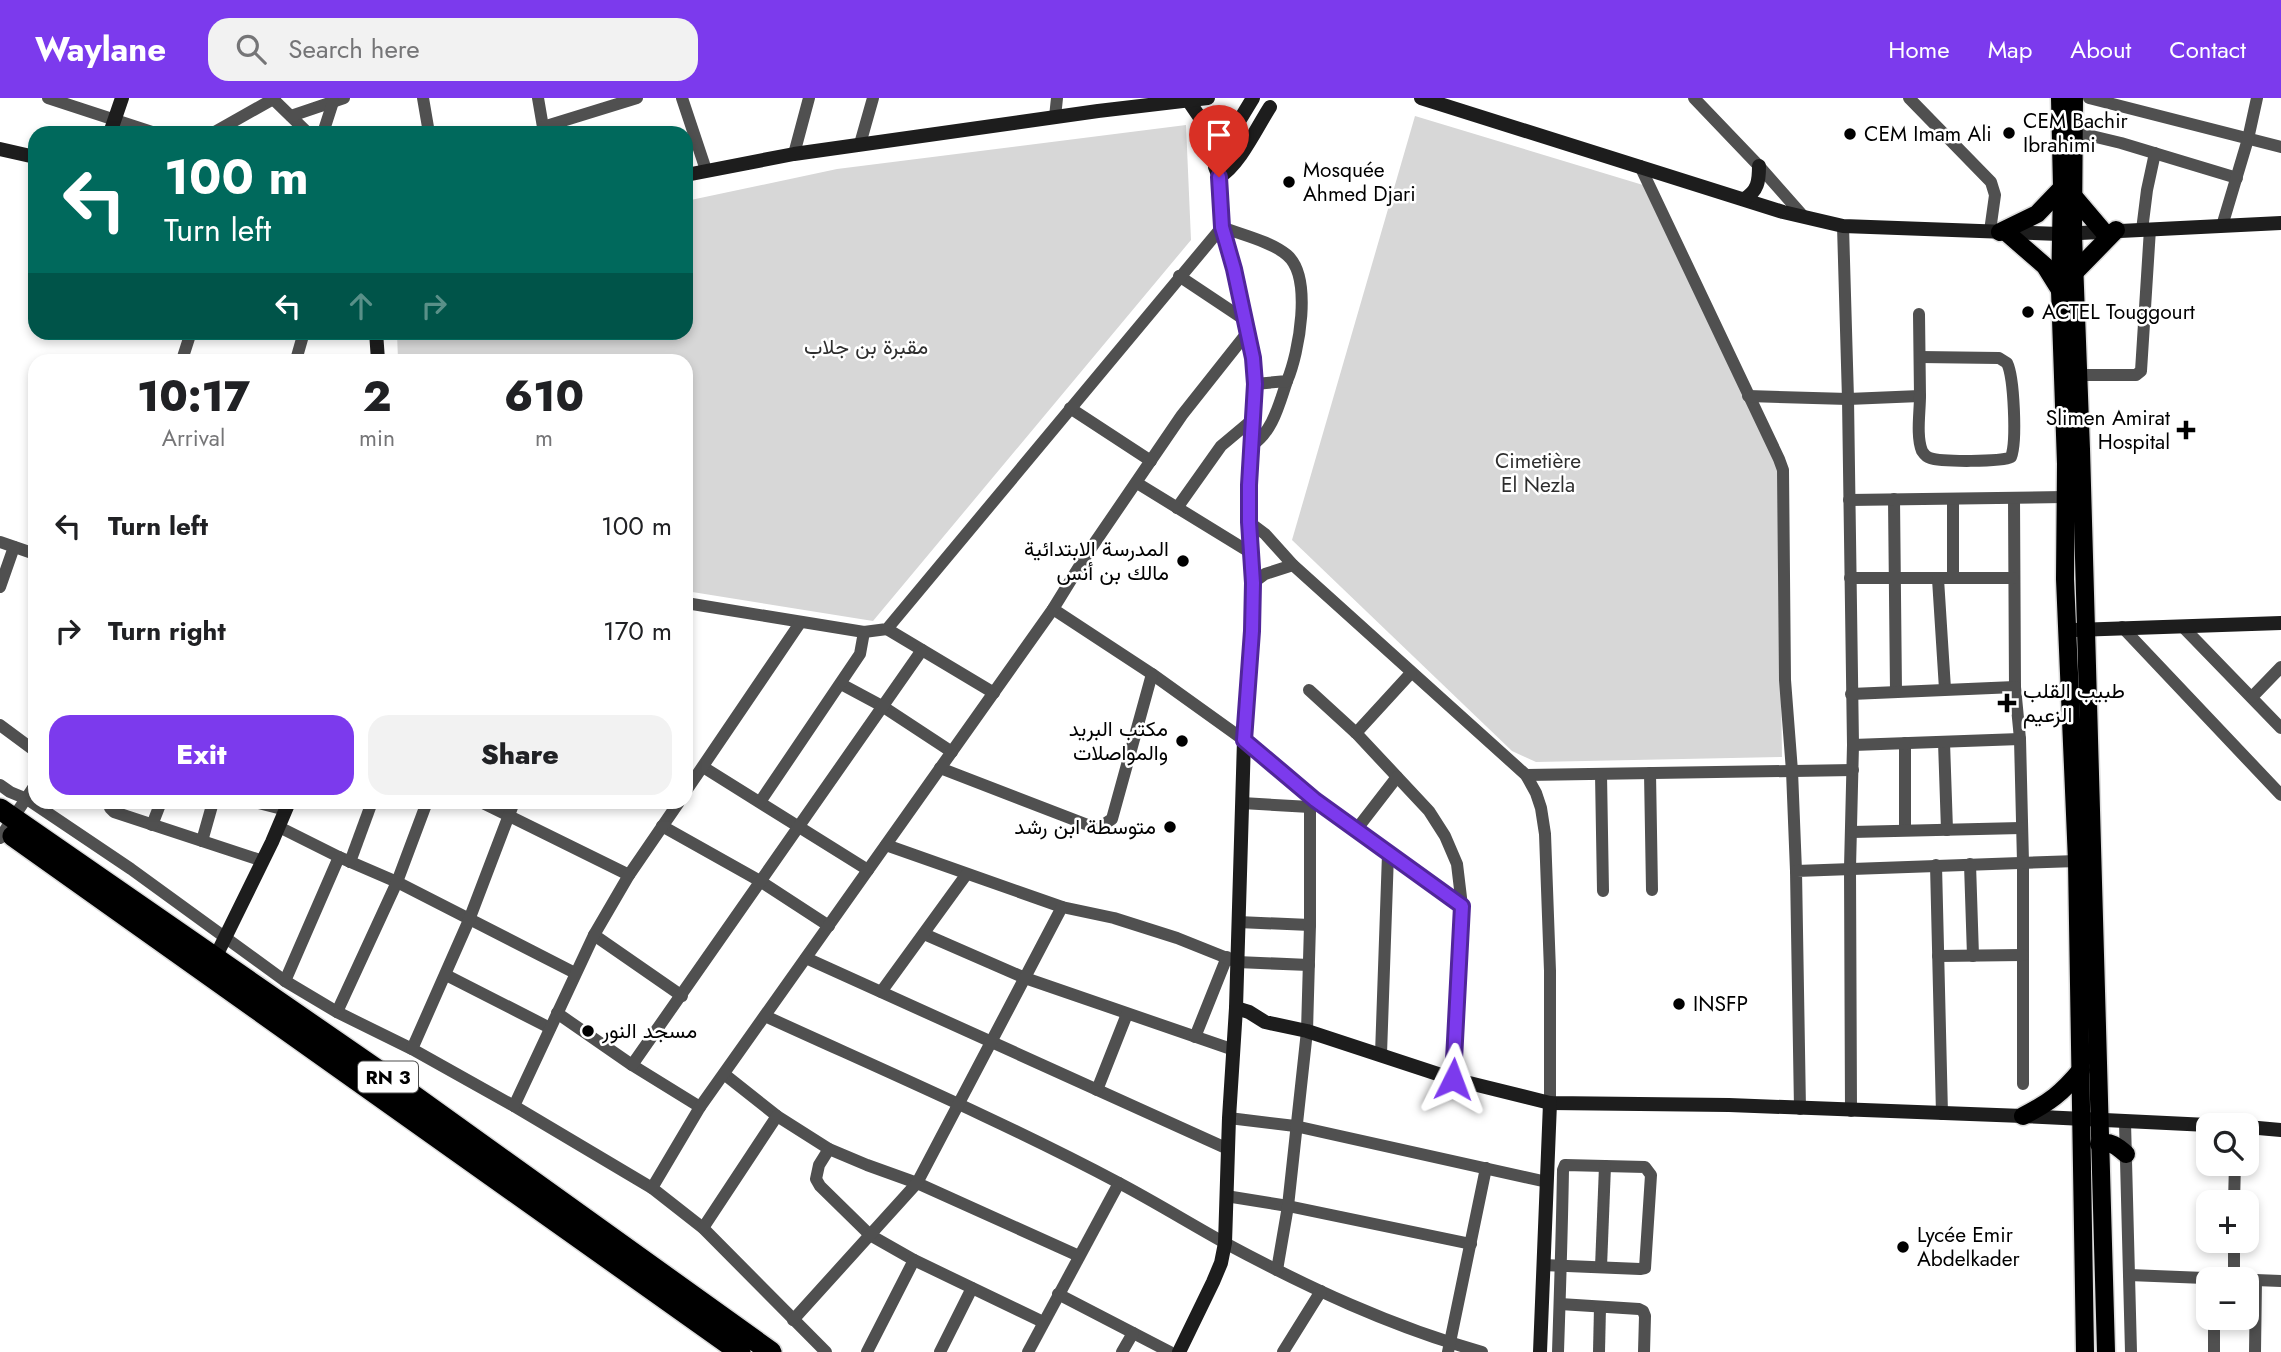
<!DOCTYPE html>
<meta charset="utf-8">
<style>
:root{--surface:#fff;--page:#f2f2f2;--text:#202124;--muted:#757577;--accent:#7c3aed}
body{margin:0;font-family:Jost,Vazirmatn,sans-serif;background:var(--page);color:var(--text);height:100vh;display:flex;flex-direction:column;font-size:26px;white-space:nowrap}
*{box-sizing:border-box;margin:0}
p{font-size:23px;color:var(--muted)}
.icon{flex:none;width:38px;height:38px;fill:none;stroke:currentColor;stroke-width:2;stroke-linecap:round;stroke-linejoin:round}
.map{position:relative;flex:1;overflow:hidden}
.details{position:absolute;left:28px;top:256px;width:665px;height:455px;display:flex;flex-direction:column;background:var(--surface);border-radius:21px;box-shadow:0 4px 10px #0003}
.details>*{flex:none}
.top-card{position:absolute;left:28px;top:28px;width:665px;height:214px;border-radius:21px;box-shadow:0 4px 10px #0003;background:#00695c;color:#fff;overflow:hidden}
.tools{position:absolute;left:2196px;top:1015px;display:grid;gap:14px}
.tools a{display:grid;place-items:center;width:63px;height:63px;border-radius:14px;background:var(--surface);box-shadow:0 4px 10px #0003;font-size:35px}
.pin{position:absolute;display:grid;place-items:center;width:60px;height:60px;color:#fff;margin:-72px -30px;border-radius:50% 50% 50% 0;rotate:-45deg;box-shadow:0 0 7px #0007}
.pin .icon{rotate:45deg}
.me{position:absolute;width:77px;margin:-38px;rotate:3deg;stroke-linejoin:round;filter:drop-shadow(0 0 5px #0008)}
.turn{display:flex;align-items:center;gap:24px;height:147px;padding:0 21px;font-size:32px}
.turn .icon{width:91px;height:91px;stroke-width:2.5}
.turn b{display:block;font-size:49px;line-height:60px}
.lanes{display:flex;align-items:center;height:66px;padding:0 21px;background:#0003;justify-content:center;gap:35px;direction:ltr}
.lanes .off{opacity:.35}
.eta{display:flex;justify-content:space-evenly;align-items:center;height:119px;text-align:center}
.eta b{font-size:42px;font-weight:800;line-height:49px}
.cta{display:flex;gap:14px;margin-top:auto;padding:14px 21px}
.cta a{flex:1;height:80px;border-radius:21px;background:var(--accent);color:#fff;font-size:28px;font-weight:800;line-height:80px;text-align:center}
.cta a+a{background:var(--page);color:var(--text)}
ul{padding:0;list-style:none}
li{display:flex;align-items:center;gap:21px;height:105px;padding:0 21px}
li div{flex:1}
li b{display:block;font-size:26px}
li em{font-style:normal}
header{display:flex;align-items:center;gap:42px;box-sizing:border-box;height:98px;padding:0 35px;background:var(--accent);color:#fff}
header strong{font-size:33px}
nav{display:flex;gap:38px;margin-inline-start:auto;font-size:24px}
.search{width:490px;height:63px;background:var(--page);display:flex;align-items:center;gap:18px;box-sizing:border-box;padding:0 24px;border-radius:21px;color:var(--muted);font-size:26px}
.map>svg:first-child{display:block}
.green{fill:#d7d7d7}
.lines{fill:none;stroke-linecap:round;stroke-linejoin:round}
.primary-casing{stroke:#dbdbdb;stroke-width:21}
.highway-casing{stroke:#dbdbdb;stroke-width:24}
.street{stroke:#505050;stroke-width:12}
.secondary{stroke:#1d1d1d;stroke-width:14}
.primary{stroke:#000;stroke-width:18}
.highway{stroke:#000;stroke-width:21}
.route-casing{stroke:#51269a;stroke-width:18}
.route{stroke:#7c3aed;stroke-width:12}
.poi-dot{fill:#000;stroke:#fff;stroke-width:2.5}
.labels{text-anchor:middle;stroke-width:5;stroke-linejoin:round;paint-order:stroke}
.shield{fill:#fff;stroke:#4c4c4c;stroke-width:2}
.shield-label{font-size:19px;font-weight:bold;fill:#000}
.poi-label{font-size:21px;fill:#000;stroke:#fff;text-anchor:start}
.park-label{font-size:21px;fill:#2e2e2e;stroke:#fff}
</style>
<header>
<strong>Waylane</strong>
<div class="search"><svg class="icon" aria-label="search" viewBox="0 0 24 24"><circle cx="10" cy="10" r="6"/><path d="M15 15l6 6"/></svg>Search here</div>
<nav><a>Home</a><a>Map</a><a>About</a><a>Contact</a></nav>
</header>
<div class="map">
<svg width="2281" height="1254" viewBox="0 0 2281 1254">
<rect width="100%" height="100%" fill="#fff"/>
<g class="green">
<path d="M 1415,18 L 1643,87 L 1778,371 L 1782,659 L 1536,664 L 1512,653 L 1292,442 Z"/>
<path d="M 1186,27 L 1191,142 L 873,523 L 686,493 L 686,262 L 398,262 L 397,235 L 686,234 L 686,103 L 837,71 Z"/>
</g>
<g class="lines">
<g class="primary-casing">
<g id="primary">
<path d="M 2060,0 L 2062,90 L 2060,192 L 2066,366 L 2065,481 L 2077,763 L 2085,1254"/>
<path d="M 2074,0 L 2073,136 L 2081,351 L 2106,1254"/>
<path d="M 2075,100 L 2103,133"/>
<path d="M 2000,134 L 2037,116 L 2062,90"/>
<path d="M 2006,134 L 2045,168 L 2060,192"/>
<path d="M 2074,175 L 2116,132"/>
<path d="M 2023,1018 C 2049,1005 2062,995 2081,972"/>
<path d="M 2099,1046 C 2110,1042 2118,1049 2126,1056"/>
</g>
</g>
<g class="highway-casing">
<g id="highway">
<path d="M 0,711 L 386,978 L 771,1254"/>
<path d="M 13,738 L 740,1254"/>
</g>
</g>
<g class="street">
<path d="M 48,0 L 155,35"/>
<path d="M 272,0 L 308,35"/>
<path d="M 423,0 L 429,35"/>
<path d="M 538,0 L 544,35"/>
<path d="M 682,0 L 706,72"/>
<path d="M 1694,0 L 1759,68 L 1804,119"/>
<path d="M 1909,0 L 1991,84 L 1995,97 L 1990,133"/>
<path d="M 2089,0 L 2281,49"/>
<path d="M 291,18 L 344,0"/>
<path d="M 1055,19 L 1057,0"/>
<path d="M 543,29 L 637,0"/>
<path d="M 2075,34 L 2121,45 L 2237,80"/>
<path d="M 213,35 L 275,0"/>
<path d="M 323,35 L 333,4"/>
<path d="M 860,46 L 873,0"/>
<path d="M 794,56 L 809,0"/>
<path d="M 1640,68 L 1779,361 L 1783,372 L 1785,582 L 1792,673 L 1796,773"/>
<path d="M 1843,128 L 1848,301 L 1853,647 L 1850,770 L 1851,1013"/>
<path d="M 2222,128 L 2248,41 L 2257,0"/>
<path d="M 2142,132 L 2147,92 L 2155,55"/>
<path d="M 1179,178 L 1245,222"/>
<path d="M 182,262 L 191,234"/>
<path d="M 296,262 L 304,234"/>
<path d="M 2079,277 L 2136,277 L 2141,273 L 2150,131"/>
<path d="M 1748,298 L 1848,301 L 1920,298 L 1919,216"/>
<path d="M 1920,298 C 1920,314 1916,338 1922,353 C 1924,356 1926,359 1930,360 C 1940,364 2002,364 2011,359 C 2017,344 2014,279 2007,265 L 1999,260 L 1920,259"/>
<path d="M 1070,310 L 1151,363"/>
<path d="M 1251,348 C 1273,334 1279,306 1287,283"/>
<path d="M 1137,385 L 1251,455"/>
<path d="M 2014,400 L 2015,589 L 2020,641 L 2023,764 L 2023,986"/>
<path d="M 1894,401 L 1896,593"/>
<path d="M 1953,401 L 1953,480"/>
<path d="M 1849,402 L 2064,399"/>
<path d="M 1177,410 L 1221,348 L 1252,322"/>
<path d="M 1249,424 L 1265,436 L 1293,467 L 1526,677 L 1536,695 L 1541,710 L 1545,736 L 1550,873 L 1550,1005"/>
<path d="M 0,444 L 35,456"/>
<path d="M 1850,480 L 2013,480"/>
<path d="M 1938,481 L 1945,591"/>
<path d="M 1253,485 L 1265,476 L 1293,467"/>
<path d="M 0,489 L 14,449"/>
<path d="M 686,505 L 864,534 L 887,531 L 1222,129 C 1242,137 1270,143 1287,157 C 1313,179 1299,255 1287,283 L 1255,286"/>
<path d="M 1053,511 L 1152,576 L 1244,642 L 1315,702 L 1462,808 L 1453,981"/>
<path d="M 2182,528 L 2281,630"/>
<path d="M 2122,529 L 2281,697"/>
<path d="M 887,531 L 994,595"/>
<path d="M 841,586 L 882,608 L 952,654"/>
<path d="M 1309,592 L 1356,635 L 1429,713 L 1445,738 L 1457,766 L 1462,808"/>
<path d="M 1851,596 L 2015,589"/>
<path d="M 2252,599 L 2281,569"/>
<path d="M 0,627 L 35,653"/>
<path d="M 1356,635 L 1411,575"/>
<path d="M 1944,644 L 1947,732"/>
<path d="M 1905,645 L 1905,732"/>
<path d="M 1853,647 L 2020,641"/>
<path d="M 703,669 L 868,772"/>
<path d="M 940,670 L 1093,729 L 1103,727 L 1112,721 L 1152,576"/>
<path d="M 1650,675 L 1652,792"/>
<path d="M 1601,676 L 1603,793"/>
<path d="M 1526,677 L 1853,672"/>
<path d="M 0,687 L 10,694 L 27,701 L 131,771 L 285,883 L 337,914 L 412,951 L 514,1008 L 652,1090 L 703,1130 L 826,1254"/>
<path d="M 686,693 L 800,525"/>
<path d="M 110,704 L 110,710 L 114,714 L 263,763"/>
<path d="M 255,704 L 286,712"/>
<path d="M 481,704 L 629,777"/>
<path d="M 760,704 L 860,556 L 864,534"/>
<path d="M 1242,705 L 1310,709"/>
<path d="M 152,727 L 161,704"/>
<path d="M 662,728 L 760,783 L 829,828"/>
<path d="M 279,729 L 339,759 L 397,784 L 575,875"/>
<path d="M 1356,732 L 1397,679"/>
<path d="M 1852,734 L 2021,730"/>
<path d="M 0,740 L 35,687"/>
<path d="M 202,743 L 213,704"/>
<path d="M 886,747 L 1062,809"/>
<path d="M 350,764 L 372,704"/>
<path d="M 1970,766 L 1973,858"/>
<path d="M 1936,767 L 1942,1016"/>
<path d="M 1238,824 L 1310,827"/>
<path d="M 924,836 L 1025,880 L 1234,952"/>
<path d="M 594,837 L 682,898"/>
<path d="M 1938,858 L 2023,857"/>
<path d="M 806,860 L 1228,1051"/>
<path d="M 446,877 L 550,930"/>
<path d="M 285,883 L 339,759"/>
<path d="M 881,894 L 966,777"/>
<path d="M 337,914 L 397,784 L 427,704"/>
<path d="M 557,915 L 632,967 L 700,1009"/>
<path d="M 765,918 C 883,972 1004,1024 1119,1085 C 1155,1104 1189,1125 1225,1145 C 1307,1189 1392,1229 1482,1254"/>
<path d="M 1195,939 L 1227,859"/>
<path d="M 412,951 L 469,822 L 514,704"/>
<path d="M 1381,956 L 1388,756"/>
<path d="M 632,967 L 922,552"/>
<path d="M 724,976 L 777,1018 L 829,1051 L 867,1067 L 917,1085 L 1079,1158"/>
<path d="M 1097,992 L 1127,916"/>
<path d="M 514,1008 L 594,837 L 629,777 L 679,704"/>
<path d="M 1800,1011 L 1796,773 L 2077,763"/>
<path d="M 1229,1020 L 1295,1028 L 1547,1084"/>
<path d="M 2125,1024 L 2131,1254"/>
<path d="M 829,1051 L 819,1067 L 816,1081 L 820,1088 L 870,1137 L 914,1162 L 1043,1224"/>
<path d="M 652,1090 L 700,1009 L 1053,511 L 1087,456 L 1182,317 L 1247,235"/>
<path d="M 1226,1098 L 1288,1108 L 1471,1146"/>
<path d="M 2234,1104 L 2235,1066"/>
<path d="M 703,1130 L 777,1018"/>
<path d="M 1543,1167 L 1640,1171 L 1645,1170 L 1651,1077 L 1645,1069 L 1565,1067 L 1563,1072 C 1562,1133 1560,1193 1558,1254"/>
<path d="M 1601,1169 L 1605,1068"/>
<path d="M 1277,1172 L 1288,1108 L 1307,933 L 1310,827 L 1310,709 L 1315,702"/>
<path d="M 2129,1177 L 2281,1183"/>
<path d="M 2234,1180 L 2234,1143"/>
<path d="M 1058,1196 L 1170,1254"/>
<path d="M 1560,1206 L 1639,1211 L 1643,1213 L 1645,1218 L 1644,1254"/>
<path d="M 793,1222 L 917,1085 L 1062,809 L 1114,820 L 1177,840 L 1237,864 L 1309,867"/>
<path d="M 867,1254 L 914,1162"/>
<path d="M 940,1254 L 972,1190"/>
<path d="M 1028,1254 L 1119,1085"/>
<path d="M 1122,1254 L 1133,1235"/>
<path d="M 1283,1254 L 1321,1193"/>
<path d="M 1448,1254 L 1486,1070"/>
<path d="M 1599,1254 L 1600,1209"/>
<path d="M 2214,1254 L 2214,1220"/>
<path d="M 2255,1254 L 2256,1182"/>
</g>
<g class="secondary">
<path d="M 1421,0 L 1783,114 L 1843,128 L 2060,136 L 2281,125"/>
<path d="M 1188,2 L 1205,27 L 1219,56"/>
<path d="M 110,35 L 122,0"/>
<path d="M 0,51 L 35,59"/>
<path d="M 686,77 L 794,56 L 1098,13 L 1208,0"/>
<path d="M 1219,79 C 1239,68 1257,29 1270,9"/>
<path d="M 1744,101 C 1758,93 1759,83 1759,68"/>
<path d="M 376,234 L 378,262"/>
<path d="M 2075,532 L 2281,525"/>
<path d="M 216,858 L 272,744 L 289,704"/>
<path d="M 1236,910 L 1249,914 L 1265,924 L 1307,933 L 1453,981 L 1550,1005 L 1729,1007 L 2023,1018 L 2208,1027"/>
<path d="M 2247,1029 L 2281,1032"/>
<path d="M 1179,1254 L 1213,1184 L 1221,1165 L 1225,1145 L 1229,1020 L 1236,910 L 1244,642 L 1251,557 L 1253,485 L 1249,424 L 1249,387 L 1255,286 L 1253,260 L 1234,171 L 1222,129 L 1219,79 L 1215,69 L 1219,56 L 1253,0"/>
<path d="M 1540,1254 L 1550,1005"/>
</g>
<use href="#primary" class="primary"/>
<use href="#highway" class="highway"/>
</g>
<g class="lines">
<g class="route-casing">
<path id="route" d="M 1219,79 L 1222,129 L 1234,171 L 1253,260 L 1255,286 L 1249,387 L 1249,424 L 1253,485 L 1252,533 L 1244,642 L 1315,702 L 1462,808 L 1453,981"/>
</g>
<use href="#route" class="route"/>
</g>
<g class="poi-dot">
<circle cx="2009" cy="35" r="7"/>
<circle cx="1850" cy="36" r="7"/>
<circle cx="1289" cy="84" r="7"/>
<circle cx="2028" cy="214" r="7"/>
<path d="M2182.5 321.5h7v7h7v7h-7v7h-7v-7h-7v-7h7z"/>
<circle cx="1183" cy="463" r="7"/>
<path d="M2003.5 594.5h7v7h7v7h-7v7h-7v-7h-7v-7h7z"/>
<circle cx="1182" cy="643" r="7"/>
<circle cx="1170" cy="729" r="7"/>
<circle cx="1679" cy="906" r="7"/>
<circle cx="588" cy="933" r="7"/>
<circle cx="1903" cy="1149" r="7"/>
</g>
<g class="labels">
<rect class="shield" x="358" y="963.5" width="60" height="31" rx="5"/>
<g class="shield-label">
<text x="388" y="986">RN 3</text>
</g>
<g class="poi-label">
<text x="2023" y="30">CEM Bachir<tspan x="2023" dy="24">Ibrahimi</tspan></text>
<text x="1864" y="43">CEM Imam Ali</text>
<text x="1303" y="79">Mosquée<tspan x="1303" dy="24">Ahmed Djari</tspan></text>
<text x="2042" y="221">ACTEL Touggourt</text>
<text x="2170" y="327" text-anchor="end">Slimen Amirat<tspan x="2170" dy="24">Hospital</tspan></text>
<text x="1169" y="458" text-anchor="end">المدرسة الابتدائية<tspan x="1169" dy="24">مالك بن أنس</tspan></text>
<text x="2023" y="600">طبيب القلب<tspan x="2023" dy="24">الزعيم</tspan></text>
<text x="1168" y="638" text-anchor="end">مكتب البريد<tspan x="1168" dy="24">والمواصلات</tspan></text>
<text x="1156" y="736" text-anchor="end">متوسطة ابن رشد</text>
<text x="1693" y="913">INSFP</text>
<text x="602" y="940">مسجد النور</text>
<text x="1917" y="1144">Lycée Emir<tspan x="1917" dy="24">Abdelkader</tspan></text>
</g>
<g class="park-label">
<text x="866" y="256">مقبرة بن جلاب</text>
<text x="1538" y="370">Cimetière<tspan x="1538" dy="24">El Nezla</tspan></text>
</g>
</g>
</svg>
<div class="tools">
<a><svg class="icon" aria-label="search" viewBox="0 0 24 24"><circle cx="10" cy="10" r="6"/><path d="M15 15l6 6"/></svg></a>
<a>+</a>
<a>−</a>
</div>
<div class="pin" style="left:1219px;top:79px;background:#d93025"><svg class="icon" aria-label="arrive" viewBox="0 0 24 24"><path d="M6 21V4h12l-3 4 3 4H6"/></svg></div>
<svg class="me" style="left:1453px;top:981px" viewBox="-20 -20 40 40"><path d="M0-17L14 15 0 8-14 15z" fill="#7c3aed" stroke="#fff" stroke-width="4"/></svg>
<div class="top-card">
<div class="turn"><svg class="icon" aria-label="left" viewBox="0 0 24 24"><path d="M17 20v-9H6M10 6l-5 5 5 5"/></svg><div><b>100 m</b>Turn left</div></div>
<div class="lanes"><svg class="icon" aria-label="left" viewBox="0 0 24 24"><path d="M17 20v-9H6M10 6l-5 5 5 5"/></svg><svg class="icon off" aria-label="ahead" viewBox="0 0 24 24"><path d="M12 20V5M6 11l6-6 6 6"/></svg><svg class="icon off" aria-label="right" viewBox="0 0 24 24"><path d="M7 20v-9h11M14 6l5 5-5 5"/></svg></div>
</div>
<section class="details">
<div class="eta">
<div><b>10:17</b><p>Arrival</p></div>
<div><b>2</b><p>min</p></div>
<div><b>610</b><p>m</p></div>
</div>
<ul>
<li><svg class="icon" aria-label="left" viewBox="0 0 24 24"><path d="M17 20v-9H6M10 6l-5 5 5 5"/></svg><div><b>Turn left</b></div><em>100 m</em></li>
<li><svg class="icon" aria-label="right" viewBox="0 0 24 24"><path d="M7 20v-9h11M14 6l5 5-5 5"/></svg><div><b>Turn right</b></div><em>170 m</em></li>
</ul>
<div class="cta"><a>Exit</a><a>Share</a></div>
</section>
</div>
